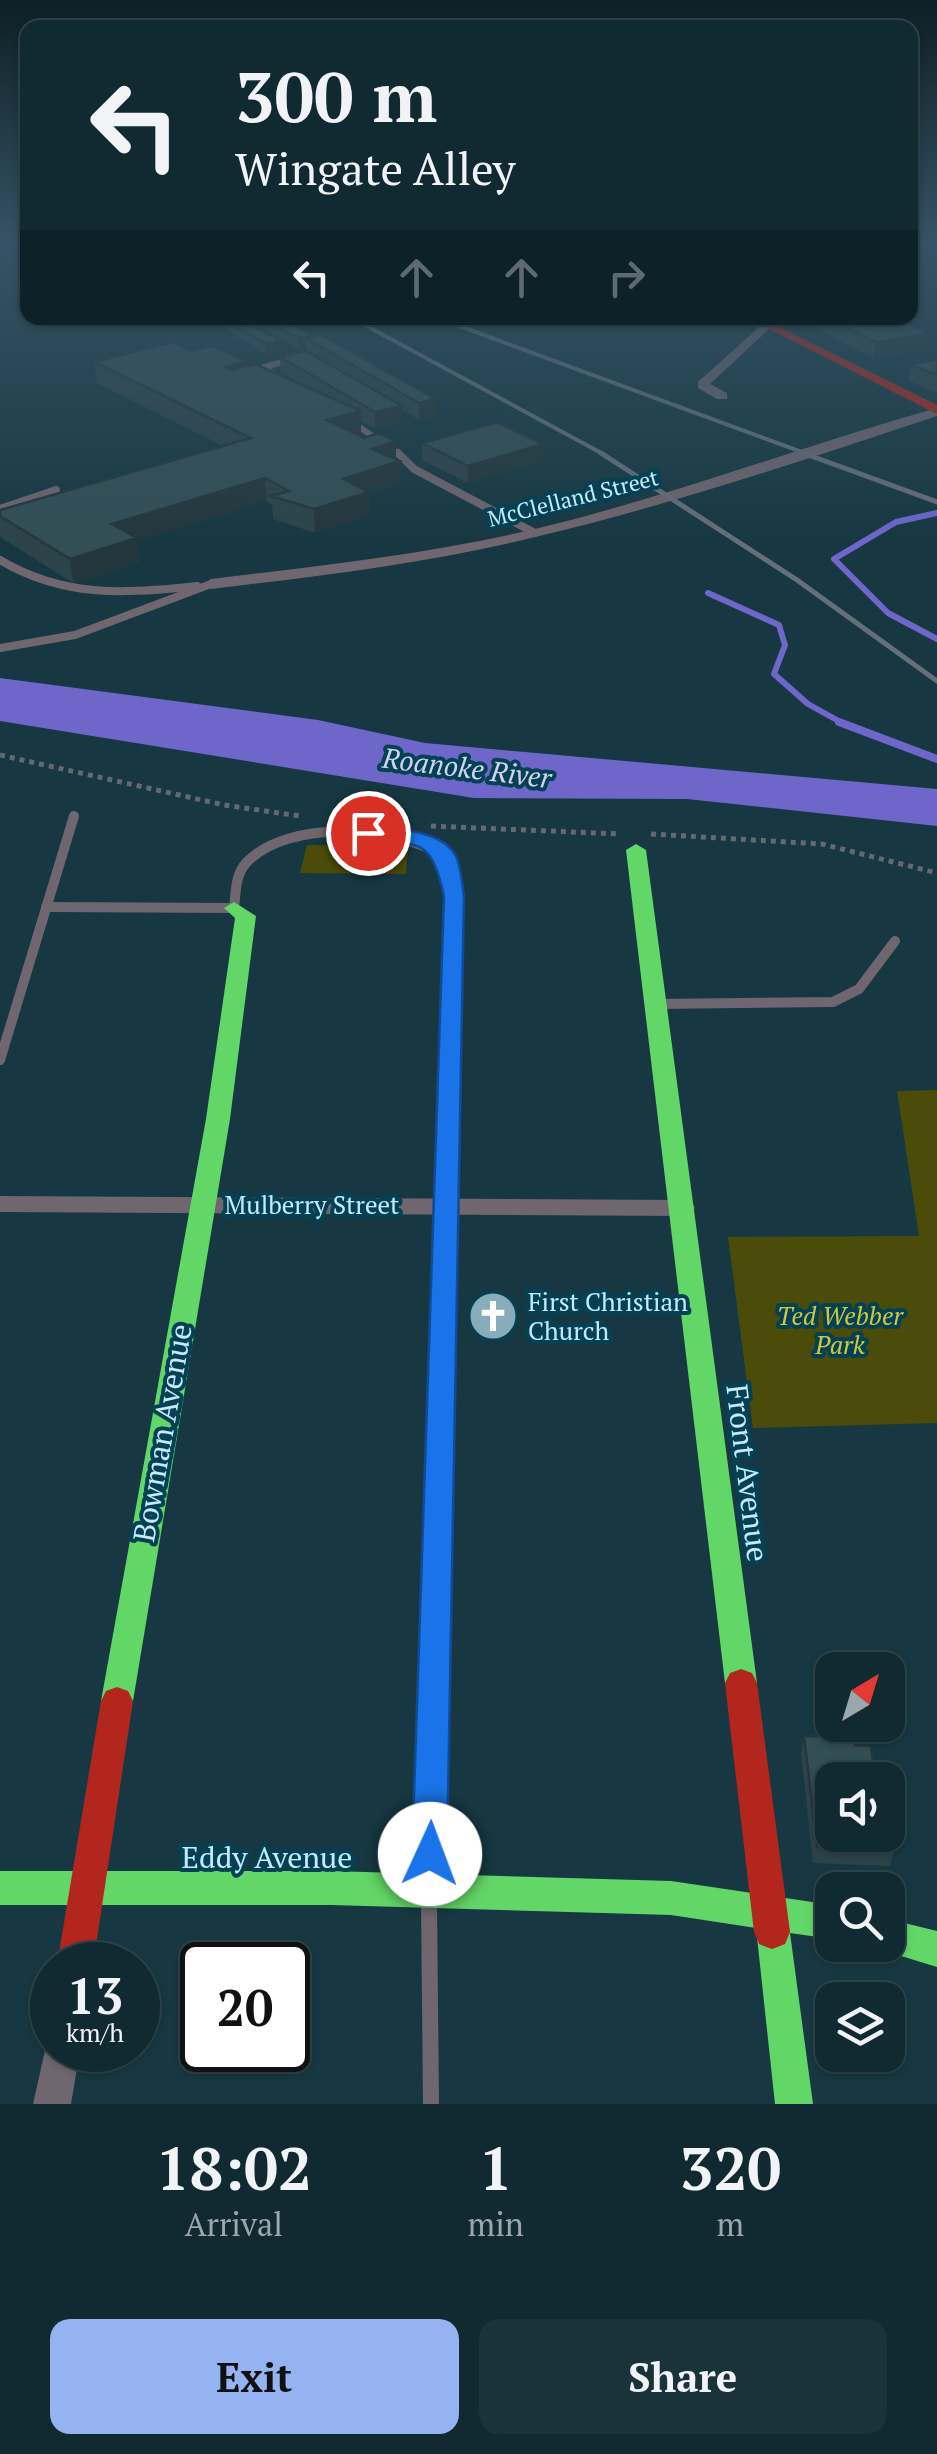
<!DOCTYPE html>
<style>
:root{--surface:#112a32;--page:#1a323a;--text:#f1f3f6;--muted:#9ca7ac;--line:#30464d;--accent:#95b2f1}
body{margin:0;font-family:"PT Serif",serif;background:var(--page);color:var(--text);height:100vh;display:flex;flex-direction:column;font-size:38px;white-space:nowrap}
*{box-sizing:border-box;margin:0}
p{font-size:32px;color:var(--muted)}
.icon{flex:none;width:55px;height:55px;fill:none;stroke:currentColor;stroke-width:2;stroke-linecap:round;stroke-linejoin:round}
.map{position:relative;height:2104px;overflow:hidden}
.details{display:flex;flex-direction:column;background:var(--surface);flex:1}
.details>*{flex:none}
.top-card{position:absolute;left:20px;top:20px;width:898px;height:305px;border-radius:20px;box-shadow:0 2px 8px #0004,0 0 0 2px var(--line);background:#112a32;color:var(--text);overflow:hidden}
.needle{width:65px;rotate:38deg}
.tools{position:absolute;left:815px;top:1652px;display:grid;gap:20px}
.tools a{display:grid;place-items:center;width:90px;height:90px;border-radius:20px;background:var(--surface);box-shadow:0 2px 8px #0004,0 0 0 2px var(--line);font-size:50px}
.speed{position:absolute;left:30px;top:1942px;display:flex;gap:20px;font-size:50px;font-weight:700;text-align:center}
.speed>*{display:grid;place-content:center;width:130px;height:130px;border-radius:50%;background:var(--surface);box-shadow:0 2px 8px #0004,0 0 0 2px var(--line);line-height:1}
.speed small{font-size:25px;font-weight:400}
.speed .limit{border:5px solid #111;border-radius:15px;background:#fff;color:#111}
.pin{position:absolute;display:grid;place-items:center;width:85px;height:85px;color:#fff;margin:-42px;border:5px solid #fff;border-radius:50%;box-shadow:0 2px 10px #0007}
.me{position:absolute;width:110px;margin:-55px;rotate:2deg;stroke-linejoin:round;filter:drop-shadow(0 0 8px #0008)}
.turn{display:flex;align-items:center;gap:35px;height:210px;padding:0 50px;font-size:45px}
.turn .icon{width:130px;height:130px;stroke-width:2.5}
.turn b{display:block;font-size:70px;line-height:85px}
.lanes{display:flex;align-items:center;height:95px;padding:0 50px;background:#0003;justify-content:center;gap:50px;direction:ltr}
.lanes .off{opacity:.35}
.eta{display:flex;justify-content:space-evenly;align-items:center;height:170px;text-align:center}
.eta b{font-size:60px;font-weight:600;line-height:70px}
.primary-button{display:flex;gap:20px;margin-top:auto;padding:20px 50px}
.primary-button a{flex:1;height:115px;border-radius:20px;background:var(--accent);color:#111;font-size:40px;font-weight:600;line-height:115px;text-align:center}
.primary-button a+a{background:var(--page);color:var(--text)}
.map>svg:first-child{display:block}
.green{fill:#4b4c09}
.water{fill:#6f66ca}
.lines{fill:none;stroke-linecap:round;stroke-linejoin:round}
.stream-far1{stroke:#6f66ca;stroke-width:6}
.stream{stroke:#6f66ca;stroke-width:8}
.path{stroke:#656870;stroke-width:5;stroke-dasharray:5 5;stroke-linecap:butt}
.lane-far4{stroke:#6f666f;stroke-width:6}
.lane-far3{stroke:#6f666f;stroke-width:8}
.lane-far2{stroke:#6f666f;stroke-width:10}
.lane-far1{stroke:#6f666f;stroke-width:12}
.lane{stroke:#6f666f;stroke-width:16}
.street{fill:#6f666f;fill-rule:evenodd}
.fast{fill:#63d668;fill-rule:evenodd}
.jam{fill:#b3261e;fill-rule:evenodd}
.rail-far1{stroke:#666f79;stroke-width:4}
.rail{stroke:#666f79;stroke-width:5}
.wall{fill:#2c4349}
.shaded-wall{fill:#24373c}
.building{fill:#334e55;stroke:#24373c;stroke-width:2.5}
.route{fill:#1a73e8;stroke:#114b97;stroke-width:2.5}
.labels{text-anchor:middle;stroke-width:8;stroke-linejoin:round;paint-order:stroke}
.far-street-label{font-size:22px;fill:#c6eafa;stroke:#054154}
.street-label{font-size:25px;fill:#c6eafa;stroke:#054154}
.poi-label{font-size:25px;fill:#c6eafa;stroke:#054154;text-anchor:start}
.park-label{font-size:25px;font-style:italic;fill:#cfc73c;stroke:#054154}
.water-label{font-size:28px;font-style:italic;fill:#d2d2ee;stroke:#054154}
.near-street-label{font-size:30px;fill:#c6eafa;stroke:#054154}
</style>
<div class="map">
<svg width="937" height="2104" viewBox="0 0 937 2104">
<rect width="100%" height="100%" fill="#173842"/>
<g class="green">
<path d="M 307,845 L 408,846 L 406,874 L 300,873 Z"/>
<path d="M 937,1090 L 937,1423 L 753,1428 L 728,1237 L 919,1236 L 897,1091 Z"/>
</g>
<path class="water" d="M 0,678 L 318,720 L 425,743 L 937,789 L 937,826 L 687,799 L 474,798 L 0,721 Z"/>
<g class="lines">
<g class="stream-far1">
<path d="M 937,513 L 896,522 L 834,559 L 888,613 L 937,639"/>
<path d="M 708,593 L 779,625 L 785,645 L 774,674 L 808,704 L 844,724"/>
</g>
<path class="stream" d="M 839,722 L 937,759"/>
<g class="path">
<path d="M 0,755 L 224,805 L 300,816"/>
<path d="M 431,826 L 620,834"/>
<path d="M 651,834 L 822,844 L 937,873"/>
</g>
<g class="lane-far4">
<path d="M 276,376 L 264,367 L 294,359"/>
<path d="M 352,422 L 400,455"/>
</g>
<g class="lane-far3">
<path d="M 398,453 L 414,469 L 535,533"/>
<path d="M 0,509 L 56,490"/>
<path d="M 0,560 C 64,598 126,594 197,586"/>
<path d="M 0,648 L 75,635 L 211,584"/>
</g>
<g class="lane-far2">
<path d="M 46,907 L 234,908 C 236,893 235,875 246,863 C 288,818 398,826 446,857 L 454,896 L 450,1072"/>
<path d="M 656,1004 L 833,1002 L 859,989 L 895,941"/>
<path d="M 0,1060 L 74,816"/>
</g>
<path class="lane-far1" d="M 438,1523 L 450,1070"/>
<g class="lane">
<path d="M 429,1878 L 438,1520"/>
<path d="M 429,1902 L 431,2104"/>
</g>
<g class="street">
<path d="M 769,318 L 781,318 L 710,384 L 727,393 L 727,399 L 717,399 L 698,388 L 698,382 Z"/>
<path d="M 937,408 L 937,416 C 804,460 671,505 535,537 C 429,563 320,576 211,589 L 203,584 L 211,579 C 319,566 429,554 535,529 C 672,496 802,446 937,408 Z"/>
<path d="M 0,1196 L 683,1200 L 692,1202 L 695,1208 L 692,1214 L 683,1216 L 0,1212 Z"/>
<path d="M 52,2035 L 52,2050 L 80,2050 L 71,2104 L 33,2104 L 48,2037 Z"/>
</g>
<g class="fast">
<path d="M 636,844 L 646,850 L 757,1683 L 752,1693 L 741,1697 L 730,1693 L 725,1683 L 626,850 Z"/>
<path d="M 234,902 L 256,916 L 230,1119 L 133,1701 L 128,1711 L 117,1715 L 106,1711 L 101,1701 L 206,1119 L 235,918 L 224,908 Z"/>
<path d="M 0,1871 L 331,1871 L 671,1881 L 832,1905 L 832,1939 L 790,1933 L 813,2104 L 775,2104 L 756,1928 L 671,1915 L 331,1905 L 0,1905 Z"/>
<path d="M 888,1919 L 937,1931 L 937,1967 L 875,1948 L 874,1945 L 888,1945 Z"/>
</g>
<g class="jam">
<path d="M 747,318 L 761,318 L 937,405 L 937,414 Z"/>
<path d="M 741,1669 L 752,1673 L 757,1683 L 790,1932 L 785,1944 L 772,1949 L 759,1944 L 754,1932 L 725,1683 L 730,1673 Z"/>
<path d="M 117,1687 L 128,1691 L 133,1701 L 93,1965 L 57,1965 L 101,1701 L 106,1691 Z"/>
</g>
<g class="rail-far1">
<path d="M 352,318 L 605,455"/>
<path d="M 438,318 L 810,455"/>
</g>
<g class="rail">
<path d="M 601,453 L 797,580 L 937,681"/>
<path d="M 803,453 L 937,502"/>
</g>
</g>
<g class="wall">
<path d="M 259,318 L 281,318 L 312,337 L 436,399 L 436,416 L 420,420 L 402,410 L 402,423 L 375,429 L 361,421 L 361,433 L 357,434 L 364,438 L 396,441 L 396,460 L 400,461 L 400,484 L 369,494 L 370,515 L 315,533 L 273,519 L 272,504 L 266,501 L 137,541 L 140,562 L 73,583 L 0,537 L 0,510 L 223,446 L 97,383 L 94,362 L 191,351 L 247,361 L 247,366 L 297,382 L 281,373 L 280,357 L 306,351 L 306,347 L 298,349 L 260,327 Z"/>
<path d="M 818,318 L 896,318 L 926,350 L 874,358 L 817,329 Z"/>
<path d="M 228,322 L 280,341 L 281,352 L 267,355 L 229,332 Z"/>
<path d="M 937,359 L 937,393 L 909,381 L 911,365 Z"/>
<path d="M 422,443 L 543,461 L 468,483 L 422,460 Z"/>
<path d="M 804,1736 L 855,1745 L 876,1780 L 894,1850 L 890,1866 L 813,1863 L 801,1752 Z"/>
</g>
<g class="shaded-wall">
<path d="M 928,334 L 926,350 L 874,358 L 876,342 Z"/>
<path d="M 312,335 L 312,342 L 306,338 L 306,347 L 298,349 L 298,338 Z"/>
<path d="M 280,341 L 281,352 L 267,355 L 266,344 Z"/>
<path d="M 247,361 L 248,382 L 226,367 Z"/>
<path d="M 436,399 L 436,416 L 420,420 L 419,403 Z"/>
<path d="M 402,406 L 402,423 L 375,429 L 375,412 Z"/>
<path d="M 361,411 L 361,433 L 328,443 L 327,420 Z"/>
<path d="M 396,441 L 396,462 L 400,461 L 400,484 L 369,494 L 370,515 L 315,533 L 314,509 L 372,449 Z"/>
<path d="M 543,444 L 543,461 L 468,483 L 468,466 Z"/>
<path d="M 265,478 L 266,501 L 137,541 L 140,562 L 73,583 L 70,559 L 112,524 Z"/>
</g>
<g class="building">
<path d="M 262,318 L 281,318 L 312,335 L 298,338 Z"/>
<path d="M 828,318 L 896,318 L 928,334 L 876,342 Z"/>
<path d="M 242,319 L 280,341 L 266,344 L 228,322 Z"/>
<path d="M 321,335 L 436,399 L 419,403 L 306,338 Z"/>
<path d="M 173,342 L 191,351 L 212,346 L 247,361 L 226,367 L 232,370 L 255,364 L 361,411 L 327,420 L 364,438 L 378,433 L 396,441 L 372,449 L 400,461 L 343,479 L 369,492 L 314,509 L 271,496 L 289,491 L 265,478 L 112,524 L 137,538 L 70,559 L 0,516 L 0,510 L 251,438 L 94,362 Z"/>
<path d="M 306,351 L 402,406 L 375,412 L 280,357 Z"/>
<path d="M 937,359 L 937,375 L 911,365 Z"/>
<path d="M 497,422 L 543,444 L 468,466 L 422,443 Z"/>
<path d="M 804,1736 L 854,1737 L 855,1745 L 871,1746 L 876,1780 L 832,1780 L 832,1835 L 888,1835 L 888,1805 L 894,1850 L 817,1847 Z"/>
</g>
<linearGradient id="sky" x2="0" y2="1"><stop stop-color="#0d1f24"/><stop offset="0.45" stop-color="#365365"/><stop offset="1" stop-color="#365365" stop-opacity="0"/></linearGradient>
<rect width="937" height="541" fill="url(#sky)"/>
<path class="route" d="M 368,827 C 393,829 442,829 456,856 C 461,867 462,884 464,896 L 447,1854 L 442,1866 L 430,1871 L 417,1866 L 412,1854 L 444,896 C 430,830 415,849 361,837 L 361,829 Z"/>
<defs>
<g id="church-disc" transform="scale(2.5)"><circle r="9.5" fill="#89acba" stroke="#054154"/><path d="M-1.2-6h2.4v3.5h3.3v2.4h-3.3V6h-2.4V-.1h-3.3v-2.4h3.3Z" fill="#fff"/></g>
</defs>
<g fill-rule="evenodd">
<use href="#church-disc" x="493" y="1316"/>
</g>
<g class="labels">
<g class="far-street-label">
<text transform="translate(573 498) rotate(-14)" y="8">McClelland Street</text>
</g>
<g class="street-label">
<text x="312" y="1214">Mulberry Street</text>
</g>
<g class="poi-label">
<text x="528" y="1311">First Christian<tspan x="528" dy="29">Church</tspan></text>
</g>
<g class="park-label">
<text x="840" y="1325">Ted Webber<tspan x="840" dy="29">Park</tspan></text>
</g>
<g class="water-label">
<text transform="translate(467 768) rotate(7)" y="10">Roanoke River</text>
</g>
<g class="near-street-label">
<text transform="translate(163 1433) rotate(-80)" y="10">Bowman Avenue</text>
<text transform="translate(747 1473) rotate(83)" y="10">Front Avenue</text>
<text x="267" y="1868">Eddy Avenue</text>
</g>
</g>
</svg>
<div class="tools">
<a><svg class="needle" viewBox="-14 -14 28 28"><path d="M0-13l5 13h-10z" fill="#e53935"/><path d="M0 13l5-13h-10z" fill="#9ca7ac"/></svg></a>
<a><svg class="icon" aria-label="sound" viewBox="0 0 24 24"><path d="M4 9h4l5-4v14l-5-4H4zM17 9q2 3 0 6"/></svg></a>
<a><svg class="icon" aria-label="search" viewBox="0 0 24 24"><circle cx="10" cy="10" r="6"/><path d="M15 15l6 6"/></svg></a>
<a><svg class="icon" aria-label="layers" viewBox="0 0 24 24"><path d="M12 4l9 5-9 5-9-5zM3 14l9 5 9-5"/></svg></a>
</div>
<div class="speed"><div>13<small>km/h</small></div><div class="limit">20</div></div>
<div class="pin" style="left:368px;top:833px;background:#d93025"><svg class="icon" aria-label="arrive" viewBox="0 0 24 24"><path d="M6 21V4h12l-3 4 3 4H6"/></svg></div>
<svg class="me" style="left:430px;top:1854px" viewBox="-20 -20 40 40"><circle r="19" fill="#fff"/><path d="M0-13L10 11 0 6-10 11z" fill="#1a73e8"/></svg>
<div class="top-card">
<div class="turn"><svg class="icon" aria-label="left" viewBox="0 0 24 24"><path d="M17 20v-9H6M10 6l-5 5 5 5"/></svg><div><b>300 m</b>Wingate Alley</div></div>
<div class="lanes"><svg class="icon" aria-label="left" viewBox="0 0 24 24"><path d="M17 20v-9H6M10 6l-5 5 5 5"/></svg><svg class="icon off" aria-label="ahead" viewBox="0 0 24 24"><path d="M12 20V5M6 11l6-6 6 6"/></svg><svg class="icon off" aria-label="ahead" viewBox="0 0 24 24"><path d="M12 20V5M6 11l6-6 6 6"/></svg><svg class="icon off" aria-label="right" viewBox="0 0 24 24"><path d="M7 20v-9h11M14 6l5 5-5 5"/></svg></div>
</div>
</div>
<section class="details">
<div class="eta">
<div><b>18:02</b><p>Arrival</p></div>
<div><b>1</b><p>min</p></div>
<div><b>320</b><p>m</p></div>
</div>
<div class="primary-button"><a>Exit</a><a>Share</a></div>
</section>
